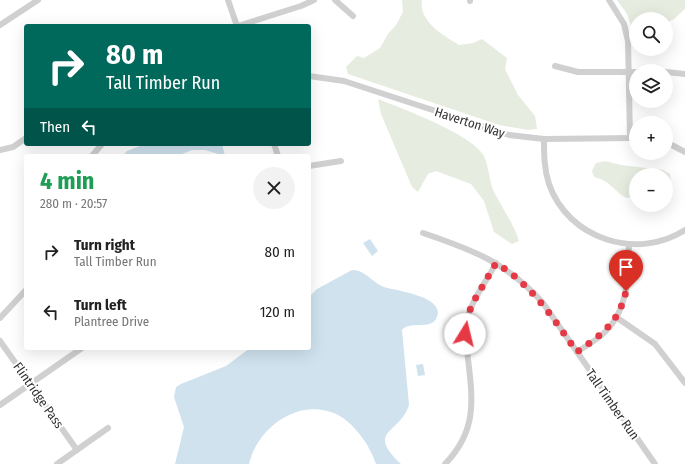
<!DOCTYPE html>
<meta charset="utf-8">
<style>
:root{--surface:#fff;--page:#f2f2f2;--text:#222;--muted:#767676}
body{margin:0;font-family:"Fira Sans Condensed",sans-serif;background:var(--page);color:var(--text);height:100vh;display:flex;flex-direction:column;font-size:15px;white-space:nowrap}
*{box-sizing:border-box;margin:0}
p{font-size:13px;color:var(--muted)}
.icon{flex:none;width:22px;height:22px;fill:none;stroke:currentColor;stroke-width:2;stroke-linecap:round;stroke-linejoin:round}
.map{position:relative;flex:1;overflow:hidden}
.side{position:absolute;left:24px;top:154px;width:287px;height:196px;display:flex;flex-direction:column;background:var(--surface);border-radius:4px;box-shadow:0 4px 16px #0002}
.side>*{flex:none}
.guide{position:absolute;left:24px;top:24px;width:287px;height:122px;border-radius:4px;box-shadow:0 4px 16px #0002;background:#00695c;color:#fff;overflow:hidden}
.fabs{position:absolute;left:629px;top:12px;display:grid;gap:8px}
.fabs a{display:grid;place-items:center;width:44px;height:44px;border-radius:50%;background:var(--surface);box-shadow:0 4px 16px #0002;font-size:20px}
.pin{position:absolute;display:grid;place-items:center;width:34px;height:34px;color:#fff;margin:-41px -17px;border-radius:50% 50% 50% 0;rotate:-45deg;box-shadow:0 0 4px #0007}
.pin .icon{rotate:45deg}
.me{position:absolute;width:44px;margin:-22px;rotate:9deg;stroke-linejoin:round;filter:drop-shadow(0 0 3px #0008)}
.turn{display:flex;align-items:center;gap:14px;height:84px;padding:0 16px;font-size:18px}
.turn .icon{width:52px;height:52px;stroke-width:2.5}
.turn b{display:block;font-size:28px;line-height:34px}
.then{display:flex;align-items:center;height:38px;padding:0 16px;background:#0003;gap:8px;font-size:15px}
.round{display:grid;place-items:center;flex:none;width:42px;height:42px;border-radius:21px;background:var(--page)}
.summary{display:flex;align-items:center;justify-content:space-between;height:68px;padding:0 16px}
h1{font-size:24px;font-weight:700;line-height:30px;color:#1e9e55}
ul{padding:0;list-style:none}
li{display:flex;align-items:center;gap:12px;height:60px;padding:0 16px}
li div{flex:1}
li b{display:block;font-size:15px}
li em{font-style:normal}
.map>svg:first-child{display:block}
.green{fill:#e6ecdf}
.water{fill:#cfe2ee}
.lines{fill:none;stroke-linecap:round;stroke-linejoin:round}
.minor{stroke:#d0d0d0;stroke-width:6}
.route{stroke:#e63946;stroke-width:7;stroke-dasharray:0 12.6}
.labels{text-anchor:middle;stroke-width:4;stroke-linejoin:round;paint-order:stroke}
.street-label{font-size:13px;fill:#333;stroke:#fff}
</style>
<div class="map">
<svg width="685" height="464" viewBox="0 0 685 464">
<rect width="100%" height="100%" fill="#fff"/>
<g class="green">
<path d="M 402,0 L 422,0 C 418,21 444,36 459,45 L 473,43 L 482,39 L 507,58 L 505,69 L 518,95 L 535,116 L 537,129 L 528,130 L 499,125 L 348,74 L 346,67 L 357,56 L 364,58 L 380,48 L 388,34 L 396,25 L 403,12 Z"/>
<path d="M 617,0 L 685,0 L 685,9 L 674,19 L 666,23 L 666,19 L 636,19 L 636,32 L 633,31 L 627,14 Z"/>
<path d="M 378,99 C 403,109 472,134 484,156 C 489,167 489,181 494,192 C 502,208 514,224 519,241 L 512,244 L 494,232 L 484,201 L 471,184 L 436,171 L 428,174 L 418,192 L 412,187 L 381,114 Z"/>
<path d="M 605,161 L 621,165 L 663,170 L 670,174 L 671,181 L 666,183 L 666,175 L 636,175 L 636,196 L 627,198 C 613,191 611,181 594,177 L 592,171 L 596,163 Z"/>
</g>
<g class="water">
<path d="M 145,144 L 222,144 L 225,156 L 205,150 L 192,150 L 177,156 L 122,156 L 127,151 Z"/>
<path d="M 370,239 L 378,251 L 372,256 L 363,243 Z"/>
<path d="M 352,270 C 364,269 373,283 384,287 C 396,291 445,296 437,317 C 432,331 410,320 402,330 L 409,405 C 400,434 365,430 401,464 L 376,464 C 370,445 353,421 334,413 C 296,398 257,429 249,464 L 175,464 L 184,427 L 174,397 L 176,387 L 181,384 L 226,366 L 250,348 L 309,348 L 309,297 L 317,289 Z"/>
<path d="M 423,364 L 425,375 L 418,376 L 416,365 Z"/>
</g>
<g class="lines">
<g class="minor">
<path d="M 228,0 L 237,26"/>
<path d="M 335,0 L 353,16"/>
<path d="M 609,0 L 624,24 L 628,41 L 630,138"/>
<path d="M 470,1 L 470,0"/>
<path d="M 0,25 L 38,0"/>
<path d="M 238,26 L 301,6 L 314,0"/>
<path d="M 555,66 L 578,72 L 636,72"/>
<path d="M 666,72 L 685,74"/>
<path d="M 309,76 L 344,81 L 509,135 L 544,139 L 636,138"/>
<path d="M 544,139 C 544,154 544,169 549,184 C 568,239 637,261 685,230"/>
<path d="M 666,142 L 685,152"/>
<path d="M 274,144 L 278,156"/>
<path d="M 0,150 L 13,147 L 26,138"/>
<path d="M 92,156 L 102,144"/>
<path d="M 309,166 L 341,161"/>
<path d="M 423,233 C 473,250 506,262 543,303 L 655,464"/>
<path d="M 616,317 L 655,344 L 685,383"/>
<path d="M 0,318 L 26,290"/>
<path d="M 0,341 L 77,450"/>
<path d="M 577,352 C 586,346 597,340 605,332 C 629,309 628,275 629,245"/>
<path d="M 0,405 L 82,348"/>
<path d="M 57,464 L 108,428"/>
<path d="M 445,464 C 477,431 473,401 468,359 C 467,348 465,337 466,326 C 469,302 486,283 496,263"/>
</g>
</g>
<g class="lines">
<path class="route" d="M 465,334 L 471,306 L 496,263 C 532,285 553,318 577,352 C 602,334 619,323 626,291"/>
</g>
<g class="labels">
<g class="street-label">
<text transform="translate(470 122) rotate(18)" y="5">Haverton Way</text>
<text transform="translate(39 395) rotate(55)" y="5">Flintridge Pass</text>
<text transform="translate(613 404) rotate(55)" y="5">Tall Timber Run</text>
</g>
</g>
</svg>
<div class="fabs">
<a><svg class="icon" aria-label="search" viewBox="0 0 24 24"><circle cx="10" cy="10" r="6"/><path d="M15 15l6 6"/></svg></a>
<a><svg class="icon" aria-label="layers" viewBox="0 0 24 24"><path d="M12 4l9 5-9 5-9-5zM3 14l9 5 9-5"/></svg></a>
<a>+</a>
<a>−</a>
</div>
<div class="pin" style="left:626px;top:291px;background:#d93025"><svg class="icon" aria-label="arrive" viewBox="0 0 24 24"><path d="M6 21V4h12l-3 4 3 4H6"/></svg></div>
<svg class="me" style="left:465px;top:334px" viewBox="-20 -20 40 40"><circle r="19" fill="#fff"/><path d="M0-13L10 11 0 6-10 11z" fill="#e63946"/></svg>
<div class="guide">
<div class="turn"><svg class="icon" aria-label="right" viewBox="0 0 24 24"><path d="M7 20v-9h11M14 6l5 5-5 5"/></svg><div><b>80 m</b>Tall Timber Run</div></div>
<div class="then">Then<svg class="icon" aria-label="left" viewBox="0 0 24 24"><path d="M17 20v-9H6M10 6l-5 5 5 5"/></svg></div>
</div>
<section class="side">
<div class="summary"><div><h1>4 min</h1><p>280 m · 20:57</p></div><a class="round"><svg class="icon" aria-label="close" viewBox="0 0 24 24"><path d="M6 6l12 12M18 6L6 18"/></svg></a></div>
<ul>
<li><svg class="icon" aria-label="right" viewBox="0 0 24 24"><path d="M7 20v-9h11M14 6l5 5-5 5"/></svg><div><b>Turn right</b><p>Tall Timber Run</p></div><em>80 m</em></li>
<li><svg class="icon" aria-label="left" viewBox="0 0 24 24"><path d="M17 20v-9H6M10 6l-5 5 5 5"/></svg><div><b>Turn left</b><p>Plantree Drive</p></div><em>120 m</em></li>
</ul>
</section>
</div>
